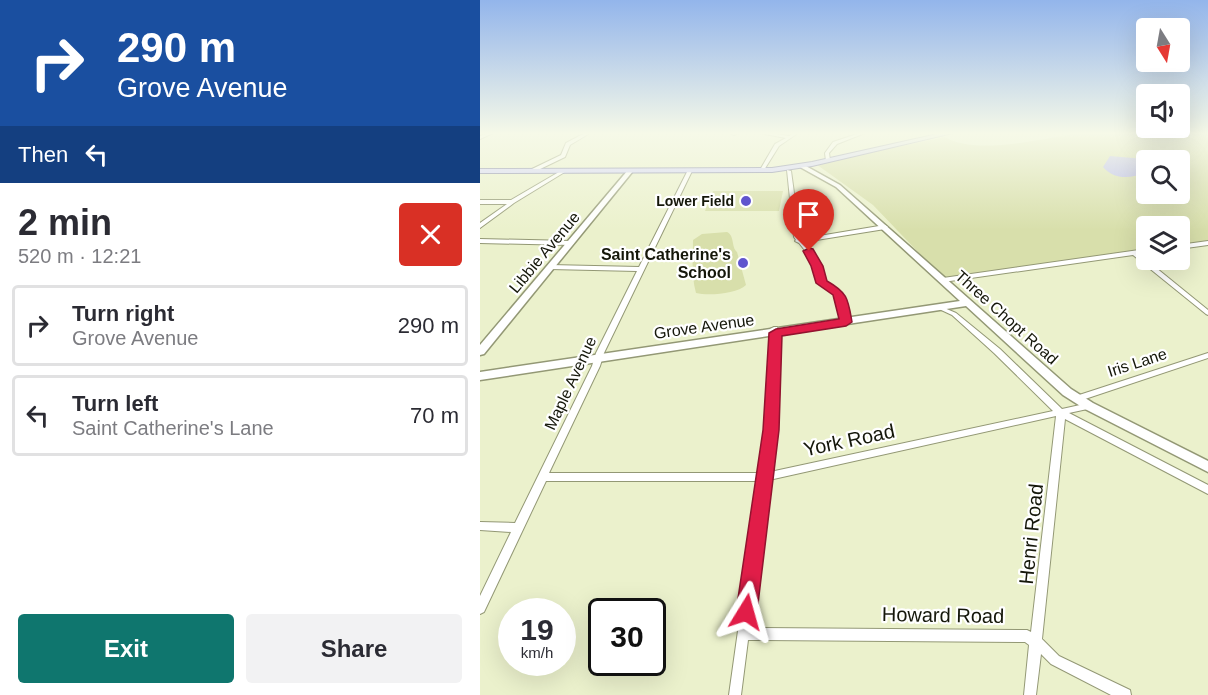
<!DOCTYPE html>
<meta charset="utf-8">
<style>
:root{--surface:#fff;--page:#f2f2f3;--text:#2b2b33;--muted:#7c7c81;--line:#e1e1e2;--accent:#0f766e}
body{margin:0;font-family:Arial,sans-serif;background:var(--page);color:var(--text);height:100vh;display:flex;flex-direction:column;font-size:22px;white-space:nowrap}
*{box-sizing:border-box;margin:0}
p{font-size:20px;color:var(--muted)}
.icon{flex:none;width:33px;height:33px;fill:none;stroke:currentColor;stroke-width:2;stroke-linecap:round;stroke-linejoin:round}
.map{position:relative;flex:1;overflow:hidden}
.drawer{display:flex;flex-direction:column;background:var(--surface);width:480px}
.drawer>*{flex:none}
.hud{background:#1a4fa0;color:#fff;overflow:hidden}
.needle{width:39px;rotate:169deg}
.tools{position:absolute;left:656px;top:18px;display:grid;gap:12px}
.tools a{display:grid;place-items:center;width:54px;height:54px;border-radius:6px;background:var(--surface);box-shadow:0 6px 24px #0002;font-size:30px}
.speed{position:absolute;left:18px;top:598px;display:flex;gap:12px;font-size:30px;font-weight:700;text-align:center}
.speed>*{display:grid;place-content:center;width:78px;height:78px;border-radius:50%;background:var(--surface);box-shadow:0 6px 24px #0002;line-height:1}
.speed small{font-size:15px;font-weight:400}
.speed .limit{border:3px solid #111;border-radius:9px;background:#fff;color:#111}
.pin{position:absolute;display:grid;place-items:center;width:51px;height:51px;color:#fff;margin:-62px -26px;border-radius:50% 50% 50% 0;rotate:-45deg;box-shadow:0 0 6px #0007}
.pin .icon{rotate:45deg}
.me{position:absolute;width:66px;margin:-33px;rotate:8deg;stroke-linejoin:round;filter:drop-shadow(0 0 4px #0008)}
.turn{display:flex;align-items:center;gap:21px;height:126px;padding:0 18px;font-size:27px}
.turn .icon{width:78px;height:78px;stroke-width:2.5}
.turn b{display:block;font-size:42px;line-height:51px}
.then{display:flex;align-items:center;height:57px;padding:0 18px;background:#0003;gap:12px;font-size:22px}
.round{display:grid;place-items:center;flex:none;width:63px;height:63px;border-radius:6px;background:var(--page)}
.headline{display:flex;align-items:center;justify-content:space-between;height:102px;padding:0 18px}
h1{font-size:36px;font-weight:600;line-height:45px}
.button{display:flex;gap:12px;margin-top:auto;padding:12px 18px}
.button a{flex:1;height:69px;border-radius:6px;background:var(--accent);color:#fff;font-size:24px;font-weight:600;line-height:69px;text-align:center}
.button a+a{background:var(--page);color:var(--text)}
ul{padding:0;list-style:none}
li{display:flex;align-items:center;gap:18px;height:81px;margin:0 12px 9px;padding:0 6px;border:3px solid var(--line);border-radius:6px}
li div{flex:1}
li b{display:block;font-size:22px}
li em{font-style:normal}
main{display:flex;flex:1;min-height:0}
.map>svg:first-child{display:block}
.green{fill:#d8dfab;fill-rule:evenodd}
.water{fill:#b5b7f0}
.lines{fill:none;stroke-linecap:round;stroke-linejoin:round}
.street-casing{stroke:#939875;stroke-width:2}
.secondary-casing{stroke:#939875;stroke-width:3}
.primary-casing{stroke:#7d7fa7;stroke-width:2}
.street{fill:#fff;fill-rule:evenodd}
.secondary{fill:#fff;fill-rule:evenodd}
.primary{fill:#d3d4fd;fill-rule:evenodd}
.route{fill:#e11d48;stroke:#92132f;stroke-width:1.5}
.poi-dot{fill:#6055ce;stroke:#fff;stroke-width:2}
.labels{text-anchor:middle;stroke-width:4.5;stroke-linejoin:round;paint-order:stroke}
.far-poi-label{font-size:14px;font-weight:bold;fill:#15170a;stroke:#fff;text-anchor:end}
.street-label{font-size:16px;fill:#15170a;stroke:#fff}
.poi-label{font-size:16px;font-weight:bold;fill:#15170a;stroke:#fff;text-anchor:end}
.near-street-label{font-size:20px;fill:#15170a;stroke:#fff}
</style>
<main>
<section class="drawer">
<div class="hud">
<div class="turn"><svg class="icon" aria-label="right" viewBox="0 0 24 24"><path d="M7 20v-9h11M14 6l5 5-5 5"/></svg><div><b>290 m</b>Grove Avenue</div></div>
<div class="then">Then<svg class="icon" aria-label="left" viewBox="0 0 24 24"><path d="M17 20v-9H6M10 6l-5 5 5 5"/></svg></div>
</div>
<div class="headline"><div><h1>2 min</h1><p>520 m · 12:21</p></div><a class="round" style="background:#d93025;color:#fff"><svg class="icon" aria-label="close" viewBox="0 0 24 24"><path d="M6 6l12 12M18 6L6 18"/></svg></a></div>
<ul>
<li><svg class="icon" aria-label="right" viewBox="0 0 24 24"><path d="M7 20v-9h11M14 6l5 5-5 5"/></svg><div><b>Turn right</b><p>Grove Avenue</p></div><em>290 m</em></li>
<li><svg class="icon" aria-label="left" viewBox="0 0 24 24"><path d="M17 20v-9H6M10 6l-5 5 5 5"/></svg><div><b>Turn left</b><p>Saint Catherine's Lane</p></div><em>70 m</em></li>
</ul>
<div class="button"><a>Exit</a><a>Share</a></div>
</section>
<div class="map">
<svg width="728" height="695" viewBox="0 0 728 695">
<rect width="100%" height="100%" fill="#ebf1cc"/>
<g class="green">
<path d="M 600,133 L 728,133 L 728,241 L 699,245 L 699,226 L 666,226 L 666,249 L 463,278 L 393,205 L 336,164 L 465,137 C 495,156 565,138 600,133 ZM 666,160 L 699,160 L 699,194 L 666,194 Z"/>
<path d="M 233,191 L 303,191 L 299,211 L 225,211 Z"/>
<path d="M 247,232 C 255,236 251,247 257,252 L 266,285 C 257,294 228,296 216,293 C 211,275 213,258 213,240 L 222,234 Z"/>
</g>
<path class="water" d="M 630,156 L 676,160 L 666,160 L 666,172 C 651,179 634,180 623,167 Z"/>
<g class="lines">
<g class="street-casing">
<g id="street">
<path d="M 8,133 L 13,133 L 0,139 L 0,136 Z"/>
<path d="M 105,133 L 110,133 L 90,145 L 85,157 L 56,171 L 52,171 L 52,169 L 81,155 L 86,143 Z"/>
<path d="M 253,133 L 258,133 L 254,135 L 252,134 Z"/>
<path d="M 280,133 L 289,133 L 309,136 L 314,133 L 318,133 L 299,146 L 284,170 L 282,171 L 280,170 L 295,144 L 306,138 Z"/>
<path d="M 380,133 L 385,133 L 357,144 L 349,153 L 350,160 L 346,161 L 345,153 L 353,142 Z"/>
<path d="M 84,169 L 88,170 L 34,203 L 0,228 L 0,223 L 27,204 L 0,204 L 0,200 L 31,200 Z"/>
<path d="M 208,170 L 212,171 L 124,353 L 120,366 L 69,473 L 280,473 L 287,430 L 292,333 L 290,329 L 294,327 L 297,327 L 300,333 L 295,430 L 290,472 L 573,411 L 514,353 L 472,315 L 457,308 L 460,306 L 462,307 L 476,313 L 520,349 L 582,409 L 609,403 L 612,404 L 613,406 L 612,408 L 589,413 L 728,485 L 728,494 L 585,419 L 562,639 L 579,656 L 650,690 L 651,695 L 631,695 L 571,664 L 561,654 L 556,695 L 544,695 L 549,645 L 545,642 L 268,640 L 261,695 L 249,695 L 279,481 L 66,481 L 4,612 L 0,614 L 0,596 L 31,532 L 0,530 L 0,522 L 35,523 L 112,366 L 116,353 L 157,271 L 70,269 L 67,267 L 70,265 L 159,267 ZM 576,416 L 551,632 L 547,630 L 270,628 L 289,480 Z"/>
<path d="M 307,170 L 311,171 L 320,237 L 321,239 L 405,225 L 408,227 L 405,229 L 324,242 L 333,253 L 345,282 L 362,294 L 370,322 L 369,324 L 363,324 L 362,322 L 356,295 L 340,284 L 327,253 L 319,243 L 315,241 L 316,240 L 314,237 Z"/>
<path d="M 0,239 L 91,241 L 94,243 L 91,245 L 0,243 Z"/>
<path d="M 728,241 L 728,245 L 699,249 L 699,245 Z"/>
<path d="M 666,249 L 666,253 L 659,254 L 728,310 L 728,315 L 726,314 L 653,255 L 463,282 L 460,280 L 463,278 Z"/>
<path d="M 728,353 L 728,358 L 599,401 L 593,401 L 592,399 L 593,397 Z"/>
</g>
</g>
<g class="secondary-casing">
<g id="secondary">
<path d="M 320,165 L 324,165 L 360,185 L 591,389 L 613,403 L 728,461 L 728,472 L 605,409 L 583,395 L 486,306 L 0,380 L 0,372 L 480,301 L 356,187 L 320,167 Z"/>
<path d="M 148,170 L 153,171 L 4,354 L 0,355 L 0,345 Z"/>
</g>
</g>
<g class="primary-casing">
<path id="primary" d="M 462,133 L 473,133 L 332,166 L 292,172 L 0,173 L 0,169 L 292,168 L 332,162 Z"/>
</g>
<use href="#street" class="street"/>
<use href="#secondary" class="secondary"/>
<use href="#primary" class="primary"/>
</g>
<linearGradient id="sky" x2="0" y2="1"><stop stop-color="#93b5eb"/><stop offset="0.58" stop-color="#f6f9e8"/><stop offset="1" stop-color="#f6f9e8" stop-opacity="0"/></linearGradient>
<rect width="728" height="230" fill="url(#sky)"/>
<path class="route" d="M 329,248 L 333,249 L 343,266 L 347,281 C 368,293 368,299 372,322 L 366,326 L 302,336 L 299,430 L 277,612 L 274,619 L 266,622 L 259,619 L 256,612 L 283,430 L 289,333 L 296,329 L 359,319 L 353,295 L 336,283 L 331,266 L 323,251 Z"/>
<g class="poi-dot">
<circle cx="266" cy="201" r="6"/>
<circle cx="263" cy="263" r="6"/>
</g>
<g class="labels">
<g class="far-poi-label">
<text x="254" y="206">Lower Field</text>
</g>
<g class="street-label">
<text transform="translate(64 252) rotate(-50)" y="6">Libbie Avenue</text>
<text transform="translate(527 317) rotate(42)" y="6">Three Chopt Road</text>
<text transform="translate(224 326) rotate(-8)" y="6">Grove Avenue</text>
<text transform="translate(657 362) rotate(-18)" y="6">Iris Lane</text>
<text transform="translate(90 383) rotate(-65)" y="6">Maple Avenue</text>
</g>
<g class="poi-label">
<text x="251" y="260">Saint Catherine's<tspan x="251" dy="18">School</tspan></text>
</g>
<g class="near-street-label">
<text transform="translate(369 440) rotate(-12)" y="7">York Road</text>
<text transform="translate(551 534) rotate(-84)" y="7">Henri Road</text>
<text transform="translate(463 615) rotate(1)" y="7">Howard Road</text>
</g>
</g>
</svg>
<div class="tools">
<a><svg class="needle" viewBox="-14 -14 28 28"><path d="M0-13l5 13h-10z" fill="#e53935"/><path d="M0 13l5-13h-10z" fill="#7c7c81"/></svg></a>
<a><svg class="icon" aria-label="sound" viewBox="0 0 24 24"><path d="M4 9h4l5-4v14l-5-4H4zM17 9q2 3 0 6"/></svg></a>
<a><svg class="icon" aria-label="search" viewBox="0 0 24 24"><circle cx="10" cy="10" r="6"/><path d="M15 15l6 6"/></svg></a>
<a><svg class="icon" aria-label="layers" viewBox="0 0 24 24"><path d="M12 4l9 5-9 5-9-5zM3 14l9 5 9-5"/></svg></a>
</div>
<div class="speed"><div>19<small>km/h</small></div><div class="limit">30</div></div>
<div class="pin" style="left:329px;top:251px;background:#d93025"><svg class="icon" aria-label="arrive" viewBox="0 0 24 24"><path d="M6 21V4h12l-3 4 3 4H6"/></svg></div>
<svg class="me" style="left:266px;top:612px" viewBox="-20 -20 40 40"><path d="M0-17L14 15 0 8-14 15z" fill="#e11d48" stroke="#fff" stroke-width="4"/></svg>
</div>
</main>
